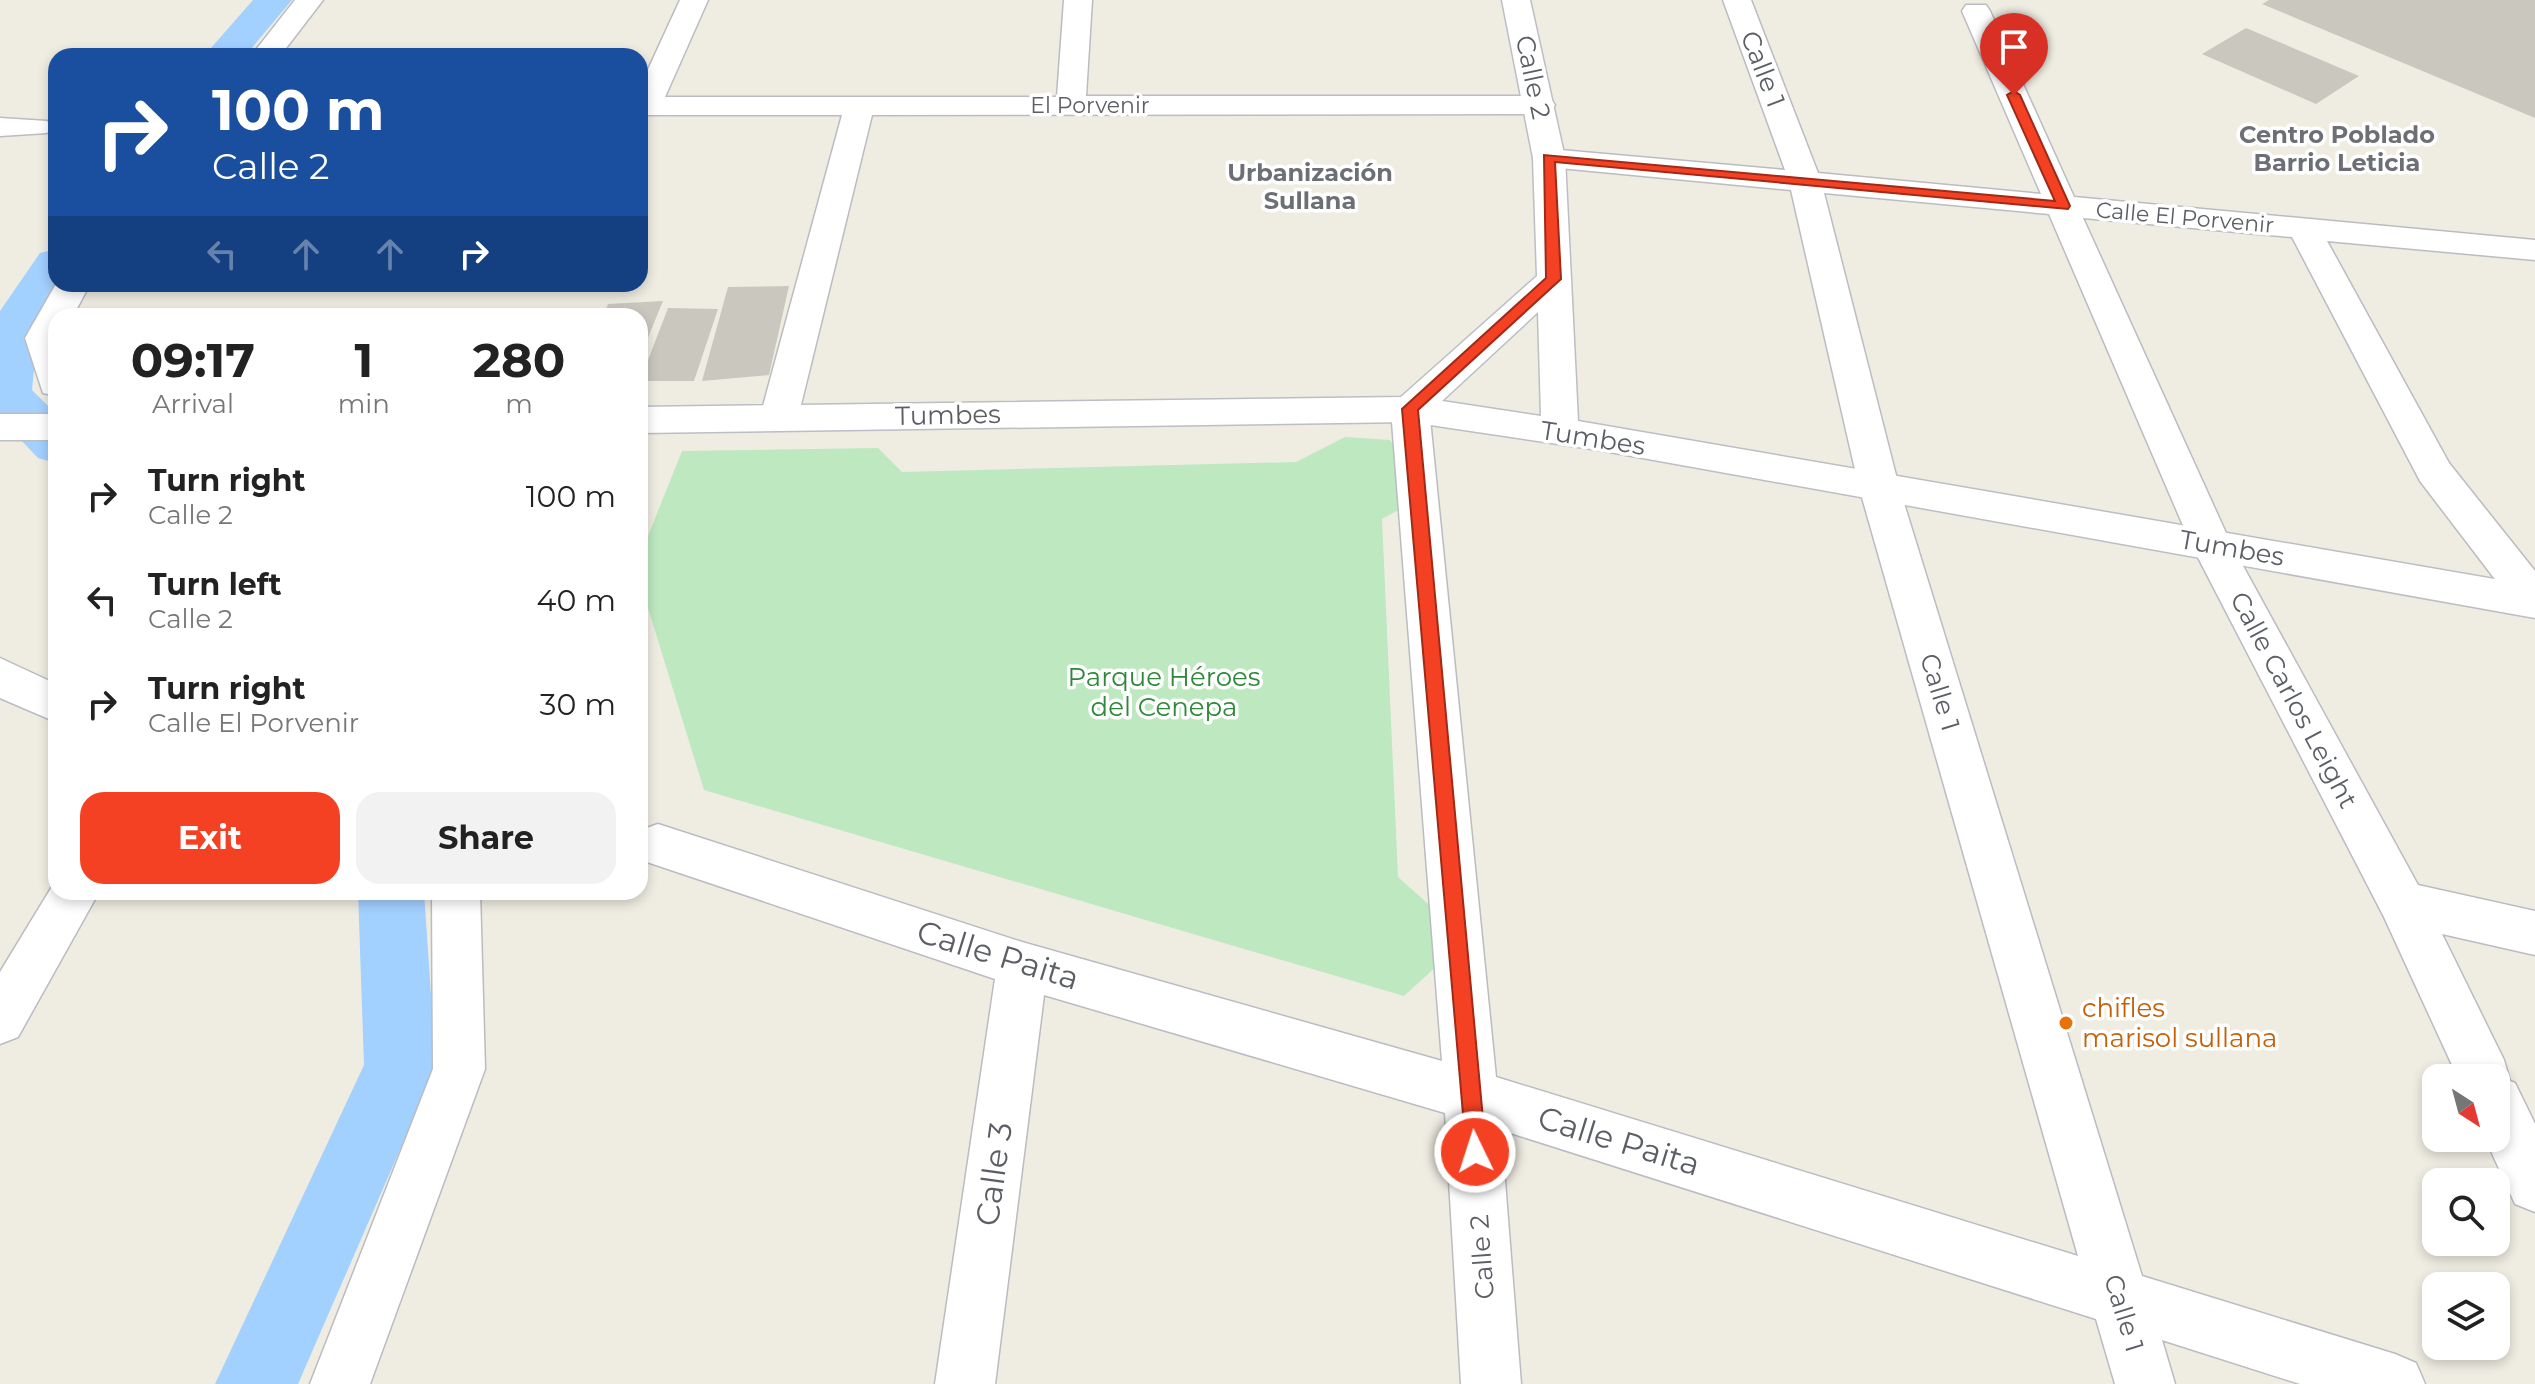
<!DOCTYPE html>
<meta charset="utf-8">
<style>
:root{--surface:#fff;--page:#f2f2f2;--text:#222;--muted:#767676;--accent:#f54123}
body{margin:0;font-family:Montserrat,sans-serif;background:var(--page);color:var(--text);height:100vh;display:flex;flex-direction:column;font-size:30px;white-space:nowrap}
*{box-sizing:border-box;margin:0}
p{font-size:26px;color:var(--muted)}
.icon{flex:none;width:44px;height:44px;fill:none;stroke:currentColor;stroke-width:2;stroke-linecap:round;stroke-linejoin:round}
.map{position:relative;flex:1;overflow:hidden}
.panel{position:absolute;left:48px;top:308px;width:600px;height:592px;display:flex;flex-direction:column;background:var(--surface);border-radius:24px;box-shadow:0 4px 12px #0003}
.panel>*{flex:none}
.guide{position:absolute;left:48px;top:48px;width:600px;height:244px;border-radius:24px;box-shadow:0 4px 12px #0003;background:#1a4fa0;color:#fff;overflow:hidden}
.needle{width:52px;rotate:144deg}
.controls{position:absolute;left:2422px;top:1064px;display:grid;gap:16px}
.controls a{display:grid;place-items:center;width:88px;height:88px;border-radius:16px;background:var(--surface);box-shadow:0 4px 12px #0003;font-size:40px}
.pin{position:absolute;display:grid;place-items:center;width:68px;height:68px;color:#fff;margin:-82px -34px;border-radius:50% 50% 50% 0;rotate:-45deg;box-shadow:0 0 8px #0007}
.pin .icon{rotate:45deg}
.me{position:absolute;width:88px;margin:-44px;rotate:356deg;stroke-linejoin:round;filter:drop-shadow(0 0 6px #0008)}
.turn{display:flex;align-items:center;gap:28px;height:168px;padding:0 32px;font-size:36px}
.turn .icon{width:104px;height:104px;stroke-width:2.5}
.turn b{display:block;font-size:56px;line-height:68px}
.lanes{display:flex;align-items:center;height:76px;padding:0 32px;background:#0003;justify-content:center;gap:40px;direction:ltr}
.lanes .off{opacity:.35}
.eta{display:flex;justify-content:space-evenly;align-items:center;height:136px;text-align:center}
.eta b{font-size:48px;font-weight:700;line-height:56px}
.button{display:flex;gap:16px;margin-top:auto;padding:16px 32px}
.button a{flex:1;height:92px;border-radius:24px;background:var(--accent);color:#fff;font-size:32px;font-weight:700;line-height:92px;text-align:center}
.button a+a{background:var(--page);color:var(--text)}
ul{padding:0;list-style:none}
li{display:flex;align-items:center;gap:24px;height:104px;padding:0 32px}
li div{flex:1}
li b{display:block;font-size:30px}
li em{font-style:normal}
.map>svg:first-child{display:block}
.green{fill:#bde8c0}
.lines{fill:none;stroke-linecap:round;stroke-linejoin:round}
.canal{fill:#a2d0ff;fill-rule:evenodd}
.building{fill:#cac7bf}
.street-casing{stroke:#babcc2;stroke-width:3}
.secondary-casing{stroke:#bbbec5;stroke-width:3}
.street{fill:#fff;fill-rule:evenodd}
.secondary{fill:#fff;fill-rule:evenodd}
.route{fill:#f54123;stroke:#9f2a17;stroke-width:2}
.food-dot{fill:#e8710a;stroke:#fff;stroke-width:3}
.labels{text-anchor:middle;stroke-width:7;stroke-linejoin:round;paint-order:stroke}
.far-street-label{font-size:22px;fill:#5b5e64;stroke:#fff}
.far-neighbourhood-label{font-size:24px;font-weight:bold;fill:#6c7076;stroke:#fff}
.street-label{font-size:26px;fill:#5b5e64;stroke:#fff}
.park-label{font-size:26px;fill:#2f8739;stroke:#fff}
.food-label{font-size:26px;fill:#c56008;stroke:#fff;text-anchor:start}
.near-street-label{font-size:32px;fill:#5b5e64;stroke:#fff}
</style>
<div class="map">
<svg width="2535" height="1384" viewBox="0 0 2535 1384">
<rect width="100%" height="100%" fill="#efede2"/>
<path class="green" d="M 1345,437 L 1390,440 L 1401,456 L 1411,503 L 1382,519 L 1398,877 L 1436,911 L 1439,964 L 1404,996 L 704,790 L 640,582 L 640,556 L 682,451 L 878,448 L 902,472 L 1296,462 Z"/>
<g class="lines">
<g class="canal">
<path d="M 253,0 L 292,0 L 245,56 L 204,56 Z"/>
<path d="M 56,249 L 56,284 L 65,284 L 38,326 L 32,390 L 56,414 L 56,463 L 38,458 L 0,418 L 0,311 L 40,253 Z"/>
<path d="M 358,892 L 424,892 L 436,1067 L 298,1384 L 215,1384 L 364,1065 Z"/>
</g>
</g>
<g class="building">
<path d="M 2269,0 L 2535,0 L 2535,118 L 2262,4 Z"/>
<path d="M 2246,28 L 2359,76 L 2316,104 L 2202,54 Z"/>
<path d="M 789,286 L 769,375 L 702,381 L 728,287 Z"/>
<path d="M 663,301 L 640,357 L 640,316 L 603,316 L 608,304 Z"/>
<path d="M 668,308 L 718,309 L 694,381 L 640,381 Z"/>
</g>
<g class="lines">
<g class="street-casing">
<g id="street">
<path d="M 295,0 L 323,0 L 280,56 L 251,56 Z"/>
<path d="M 680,0 L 708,0 L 665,97 L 1057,97 L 1064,0 L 1092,0 L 1086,96 L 1540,96 L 1551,99 L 1555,105 L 1551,111 L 1540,114 L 872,115 L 798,417 L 792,426 L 779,430 L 766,426 L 760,417 L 842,115 L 640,115 L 640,87 Z"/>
<path d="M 1723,0 L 1751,0 L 1818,173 L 2041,194 L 1962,11 L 1966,5 L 1986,5 L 1990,11 L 2074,197 L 2535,240 L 2535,260 L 2327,241 L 2449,463 L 2535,571 L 2535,617 L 2520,612 L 2420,481 L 2292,237 L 2083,218 L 2231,544 L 2418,885 L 2535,911 L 2535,955 L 2442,934 L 2504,1060 L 2510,1081 L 2515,1083 L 2535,1124 L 2535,1212 L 2515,1204 L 2485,1138 L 2496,1138 L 2496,1078 L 2458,1078 L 2384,917 L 2191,544 L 2049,214 L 1824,193 L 1899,487 L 2142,1276 L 2395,1354 L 2416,1363 L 2425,1384 L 2300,1384 L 2162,1340 L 2175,1384 L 2115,1384 L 2096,1319 L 1501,1130 L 1521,1384 L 1461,1384 L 1445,1113 L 1044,995 L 995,1384 L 935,1384 L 995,979 L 641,860 L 641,830 L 658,824 L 1022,942 L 1442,1061 L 1391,409 L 1397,400 L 1410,396 L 1423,400 L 1429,409 L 1496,1077 L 2078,1256 L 1859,487 L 1791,190 L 1549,167 L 1538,165 L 1533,158 L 1538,151 L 1549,149 L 1785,170 Z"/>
<path d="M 0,118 L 47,121 L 51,127 L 47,133 L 0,136 Z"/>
<path d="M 56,284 L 90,284 L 73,316 L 56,316 L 56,396 L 43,393 L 25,338 Z"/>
<path d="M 0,658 L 56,684 L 56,722 L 0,698 Z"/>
<path d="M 56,880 L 56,892 L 99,892 L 18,1037 L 0,1044 L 0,972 Z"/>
<path d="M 432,892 L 480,892 L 485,1069 L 370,1384 L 310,1384 L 433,1069 Z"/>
</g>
</g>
<g class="secondary-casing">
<g id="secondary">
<path d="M 1502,0 L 1530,0 L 1565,158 L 1578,421 L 2535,586 L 2535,618 L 1598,450 L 1410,422 L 640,433 L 640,407 L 1401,397 L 1537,276 L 1533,158 ZM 1538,312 L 1541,416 L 1442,401 Z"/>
<rect x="0" y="414" width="56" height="26"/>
</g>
</g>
<use href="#street" class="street"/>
<use href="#secondary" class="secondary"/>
</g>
<path class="route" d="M 2014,91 L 2020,95 L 2070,206 L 2068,209 L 1555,162 L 1561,279 L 1418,410 L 1486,1152 L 1483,1160 L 1475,1164 L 1467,1160 L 1402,409 L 1546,278 L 1544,155 L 2055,201 L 2007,95 Z"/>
<circle class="food-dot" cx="2066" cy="1023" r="8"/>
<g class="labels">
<g class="far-street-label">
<text x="1090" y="113">El Porvenir</text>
<text transform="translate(2185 217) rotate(5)" y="8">Calle El Porvenir</text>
</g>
<g class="far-neighbourhood-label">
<text x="2337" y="143">Centro Poblado<tspan x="2337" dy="28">Barrio Leticia</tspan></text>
<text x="1310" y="181">Urbanización<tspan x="1310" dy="28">Sullana</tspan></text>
</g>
<g class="street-label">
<text transform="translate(1763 69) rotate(69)" y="9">Calle 1</text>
<text transform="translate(1533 77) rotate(78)" y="9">Calle 2</text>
<text transform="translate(948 415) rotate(-1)" y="9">Tumbes</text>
<text transform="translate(1593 438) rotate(9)" y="9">Tumbes</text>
<text transform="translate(2232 548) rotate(10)" y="9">Tumbes</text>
<text transform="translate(1940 692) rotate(73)" y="9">Calle 1</text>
<text transform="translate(2294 700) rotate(62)" y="9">Calle Carlos Leight</text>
<text transform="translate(1482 1257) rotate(-94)" y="9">Calle 2</text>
<text transform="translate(2124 1313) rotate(73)" y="9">Calle 1</text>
</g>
<g class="park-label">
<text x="1164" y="686">Parque Héroes<tspan x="1164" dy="30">del Cenepa</tspan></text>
</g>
<g class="food-label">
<text x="2082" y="1017">chifles<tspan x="2082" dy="30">marisol sullana</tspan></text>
</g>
<g class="near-street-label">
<text transform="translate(998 955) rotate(17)" y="11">Calle Paita</text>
<text transform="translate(1619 1141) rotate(17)" y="11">Calle Paita</text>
<text transform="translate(994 1174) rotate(-82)" y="11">Calle 3</text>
</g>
</g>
</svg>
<div class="controls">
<a><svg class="needle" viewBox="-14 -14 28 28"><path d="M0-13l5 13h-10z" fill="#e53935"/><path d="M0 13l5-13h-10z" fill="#767676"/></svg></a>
<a><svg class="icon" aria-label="search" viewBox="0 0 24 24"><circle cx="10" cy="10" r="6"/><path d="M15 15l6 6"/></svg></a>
<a><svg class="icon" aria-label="layers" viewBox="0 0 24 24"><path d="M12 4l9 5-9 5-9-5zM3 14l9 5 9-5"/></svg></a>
</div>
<div class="pin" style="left:2014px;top:95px;background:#d93025"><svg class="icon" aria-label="arrive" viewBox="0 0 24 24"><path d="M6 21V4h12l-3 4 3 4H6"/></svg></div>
<svg class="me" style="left:1475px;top:1152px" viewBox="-20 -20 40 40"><circle r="17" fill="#f54123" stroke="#fff" stroke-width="3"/><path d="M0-11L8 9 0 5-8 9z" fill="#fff"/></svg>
<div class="guide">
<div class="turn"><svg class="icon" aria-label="right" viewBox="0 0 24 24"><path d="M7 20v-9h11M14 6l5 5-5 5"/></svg><div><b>100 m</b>Calle 2</div></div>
<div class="lanes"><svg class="icon off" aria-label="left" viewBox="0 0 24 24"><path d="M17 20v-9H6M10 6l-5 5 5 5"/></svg><svg class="icon off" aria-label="ahead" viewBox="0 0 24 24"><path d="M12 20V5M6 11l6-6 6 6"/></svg><svg class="icon off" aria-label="ahead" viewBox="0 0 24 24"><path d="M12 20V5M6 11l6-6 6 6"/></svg><svg class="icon" aria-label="right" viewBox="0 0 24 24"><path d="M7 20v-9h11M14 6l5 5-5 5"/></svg></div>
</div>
<section class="panel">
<div class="eta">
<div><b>09:17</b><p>Arrival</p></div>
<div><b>1</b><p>min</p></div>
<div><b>280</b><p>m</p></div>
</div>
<ul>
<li><svg class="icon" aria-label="right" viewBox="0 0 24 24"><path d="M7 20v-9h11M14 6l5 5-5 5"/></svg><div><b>Turn right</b><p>Calle 2</p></div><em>100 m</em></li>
<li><svg class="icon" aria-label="left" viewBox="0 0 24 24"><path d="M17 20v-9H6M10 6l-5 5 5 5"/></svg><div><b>Turn left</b><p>Calle 2</p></div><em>40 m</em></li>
<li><svg class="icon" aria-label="right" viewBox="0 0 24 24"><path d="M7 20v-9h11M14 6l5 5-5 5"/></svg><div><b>Turn right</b><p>Calle El Porvenir</p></div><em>30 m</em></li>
</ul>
<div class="button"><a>Exit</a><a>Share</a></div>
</section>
</div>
